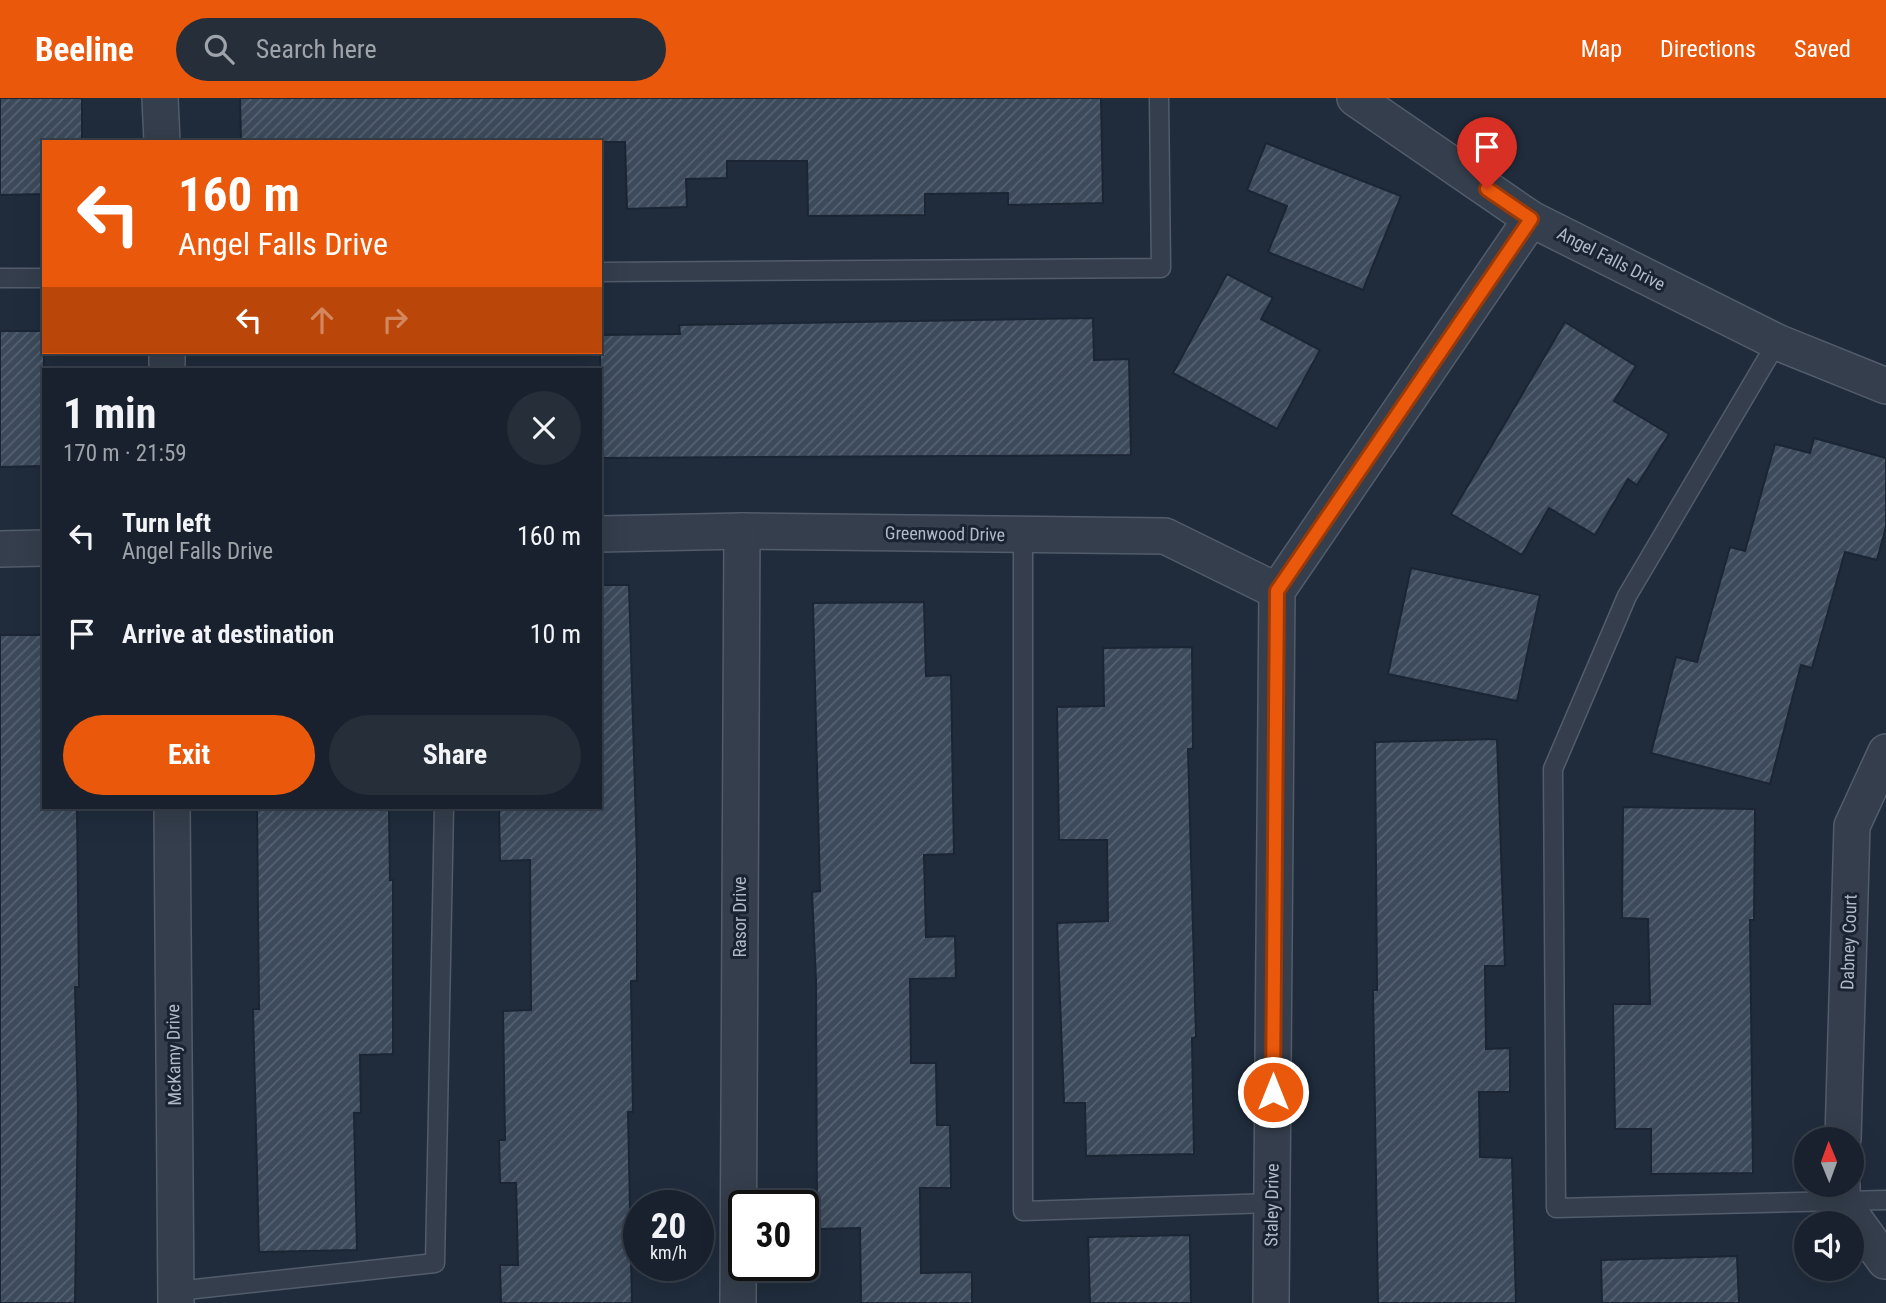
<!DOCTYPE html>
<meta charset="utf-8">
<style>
:root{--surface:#18212d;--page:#252e39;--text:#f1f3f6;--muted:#9fa3aa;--line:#363e49;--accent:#ea580c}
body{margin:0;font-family:"Roboto Condensed",sans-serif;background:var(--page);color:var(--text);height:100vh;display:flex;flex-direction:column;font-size:26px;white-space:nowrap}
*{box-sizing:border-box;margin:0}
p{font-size:23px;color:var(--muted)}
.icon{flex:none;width:38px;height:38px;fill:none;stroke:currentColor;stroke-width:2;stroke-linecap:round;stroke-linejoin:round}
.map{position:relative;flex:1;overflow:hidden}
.drawer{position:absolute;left:42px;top:270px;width:560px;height:441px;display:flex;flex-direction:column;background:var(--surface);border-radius:0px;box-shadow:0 7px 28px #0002,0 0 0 2px var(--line)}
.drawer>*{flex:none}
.guide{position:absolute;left:42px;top:42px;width:560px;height:214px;border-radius:0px;box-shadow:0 7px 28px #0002,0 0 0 2px var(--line);background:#ea580c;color:#fff;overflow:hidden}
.needle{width:46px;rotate:359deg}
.buttons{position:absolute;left:1794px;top:1029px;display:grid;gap:14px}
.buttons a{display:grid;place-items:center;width:70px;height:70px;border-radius:50%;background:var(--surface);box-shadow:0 7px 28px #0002,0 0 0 2px var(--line);font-size:35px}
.speed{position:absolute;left:623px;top:1092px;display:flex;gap:14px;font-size:35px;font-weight:700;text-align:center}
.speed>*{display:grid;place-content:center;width:91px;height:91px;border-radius:50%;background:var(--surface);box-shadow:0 7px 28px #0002,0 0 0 2px var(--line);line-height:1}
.speed small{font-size:18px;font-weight:400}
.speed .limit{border:4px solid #111;border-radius:10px;background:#fff;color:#111}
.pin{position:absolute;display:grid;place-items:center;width:60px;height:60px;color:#fff;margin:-72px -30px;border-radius:50% 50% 50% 0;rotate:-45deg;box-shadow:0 0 7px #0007}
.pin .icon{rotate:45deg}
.me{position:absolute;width:77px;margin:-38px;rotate:0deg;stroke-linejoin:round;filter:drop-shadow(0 0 5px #0008)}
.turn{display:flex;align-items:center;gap:24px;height:147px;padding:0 21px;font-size:32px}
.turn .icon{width:91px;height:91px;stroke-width:2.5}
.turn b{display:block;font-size:49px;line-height:60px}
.lanes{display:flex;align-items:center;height:66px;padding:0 21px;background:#0003;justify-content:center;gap:35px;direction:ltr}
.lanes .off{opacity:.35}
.round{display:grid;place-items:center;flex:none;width:74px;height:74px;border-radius:37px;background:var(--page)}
.overview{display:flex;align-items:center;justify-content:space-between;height:119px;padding:0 21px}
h1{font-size:42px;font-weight:700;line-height:52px}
.cta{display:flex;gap:14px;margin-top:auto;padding:14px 21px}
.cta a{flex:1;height:80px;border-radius:42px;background:var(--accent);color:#fff;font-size:28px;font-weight:700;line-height:80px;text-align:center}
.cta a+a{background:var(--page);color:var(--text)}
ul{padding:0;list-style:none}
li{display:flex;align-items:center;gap:21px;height:98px;padding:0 21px}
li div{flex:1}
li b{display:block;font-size:26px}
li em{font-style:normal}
header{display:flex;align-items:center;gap:42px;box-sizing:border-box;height:98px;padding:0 35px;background:var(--accent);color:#fff}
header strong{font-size:33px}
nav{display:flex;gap:38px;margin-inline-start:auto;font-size:24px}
.search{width:490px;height:63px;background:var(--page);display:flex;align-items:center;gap:18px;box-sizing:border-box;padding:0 24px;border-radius:38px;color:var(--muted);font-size:26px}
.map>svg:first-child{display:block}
.building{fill:url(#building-hatch);stroke:#1b2533;stroke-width:2}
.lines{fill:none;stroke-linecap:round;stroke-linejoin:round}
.lane-casing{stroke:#525c6a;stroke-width:21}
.street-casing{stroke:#525c6a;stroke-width:38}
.lane{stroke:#343e4c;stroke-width:18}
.street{stroke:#343e4c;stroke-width:35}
.route-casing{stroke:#983908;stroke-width:18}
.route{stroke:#ea580c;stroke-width:12}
.labels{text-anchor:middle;stroke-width:6;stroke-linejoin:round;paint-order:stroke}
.street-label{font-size:18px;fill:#afb9c8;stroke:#192331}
</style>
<header>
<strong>Beeline</strong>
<div class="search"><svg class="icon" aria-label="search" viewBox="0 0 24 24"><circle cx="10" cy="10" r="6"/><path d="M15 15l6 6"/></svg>Search here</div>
<nav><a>Map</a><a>Directions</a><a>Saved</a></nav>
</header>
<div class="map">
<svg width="1886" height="1205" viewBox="0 0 1886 1205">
<defs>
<pattern id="building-hatch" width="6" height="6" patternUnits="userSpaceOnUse" patternTransform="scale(1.75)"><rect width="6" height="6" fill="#3c4a5b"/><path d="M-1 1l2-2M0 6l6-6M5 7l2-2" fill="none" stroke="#566271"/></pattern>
</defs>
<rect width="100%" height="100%" fill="#202c3c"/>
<g class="building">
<path d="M 0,0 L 82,0 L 82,44 L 44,44 L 44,96 L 0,97 Z"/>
<path d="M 240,0 L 1101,0 L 1103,105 L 1008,107 L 1008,95 L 925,96 L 925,117 L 808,118 L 807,63 L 727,63 L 727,80 L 686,81 L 687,109 L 627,111 L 625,44 L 241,44 Z"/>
<path d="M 1266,45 L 1401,98 L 1363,192 L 1268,154 L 1287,108 L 1247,92 Z"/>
<path d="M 1227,176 L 1273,200 L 1261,221 L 1320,252 L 1277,331 L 1173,275 Z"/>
<path d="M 1093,220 L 1094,262 L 1129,261 L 1131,357 L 600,360 L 600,237 L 680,236 L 679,227 Z"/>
<path d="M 1565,224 L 1636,268 L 1614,303 L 1669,336 L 1637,387 L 1628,381 L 1595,437 L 1549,410 L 1522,457 L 1451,416 Z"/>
<path d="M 0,233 L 44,233 L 44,368 L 0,369 Z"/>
<path d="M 1814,340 L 1886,360 L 1886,429 L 1877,462 L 1845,454 L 1812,570 L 1801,567 L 1770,686 L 1651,655 L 1676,559 L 1697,564 L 1730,449 L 1745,453 L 1775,346 L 1810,355 Z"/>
<path d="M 1411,470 L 1540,497 L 1517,603 L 1388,576 Z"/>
<path d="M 600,487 L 629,487 L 637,760 L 637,883 L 631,883 L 633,1014 L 628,1014 L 632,1205 L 501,1205 L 500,1167 L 518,1167 L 516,1085 L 500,1085 L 499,1042 L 505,1042 L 503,913 L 531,912 L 530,762 L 500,763 L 499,709 L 600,709 Z"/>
<path d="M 924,504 L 926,578 L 951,577 L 954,756 L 924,757 L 926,839 L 955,838 L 956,880 L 910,881 L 911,965 L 936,965 L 937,1027 L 950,1027 L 951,1090 L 920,1090 L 921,1175 L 972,1174 L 972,1205 L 861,1205 L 860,1130 L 817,1131 L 816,883 L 812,794 L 820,793 L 813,505 Z"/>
<path d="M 0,537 L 44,537 L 44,709 L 77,709 L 79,889 L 75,889 L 78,1011 L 75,1205 L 0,1205 Z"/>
<path d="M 1192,549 L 1193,651 L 1188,651 L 1196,939 L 1192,940 L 1194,1056 L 1086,1058 L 1085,1005 L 1064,1005 L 1057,825 L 1108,823 L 1107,742 L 1059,742 L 1057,609 L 1104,608 L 1103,550 Z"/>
<path d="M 1497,641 L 1505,868 L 1485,868 L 1486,951 L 1510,950 L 1510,994 L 1479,994 L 1480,1059 L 1512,1060 L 1516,1205 L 1378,1205 L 1373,892 L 1377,892 L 1375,644 Z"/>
<path d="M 257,709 L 389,709 L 390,782 L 393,782 L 393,956 L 360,957 L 361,1015 L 354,1015 L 357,1152 L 259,1154 L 253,911 L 259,911 Z"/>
<path d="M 1623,709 L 1755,711 L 1754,822 L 1750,822 L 1753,1075 L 1651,1076 L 1651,1031 L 1615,1031 L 1613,906 L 1650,906 L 1648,821 L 1622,820 Z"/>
<path d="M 1190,1137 L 1191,1205 L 1090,1205 L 1088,1139 Z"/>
<path d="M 1737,1158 L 1739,1205 L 1602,1205 L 1601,1162 Z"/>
</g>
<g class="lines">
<g class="lane-casing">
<g id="lane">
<path d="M 600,174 L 1161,170 L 1159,0"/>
<path d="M 0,180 L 44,180"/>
<path d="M 1777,244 L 1627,498 L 1553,671 L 1556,1110 L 1886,1102"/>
<path d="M 1023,437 L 1023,1113 L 1273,1105"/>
<path d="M 177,1193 L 435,1165 L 444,709"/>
</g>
</g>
<g class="street-casing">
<g id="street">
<path d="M 160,0 L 162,44"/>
<path d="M 1355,0 L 1531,121 L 1777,244 L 1886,288"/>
<path d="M 167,254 L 167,271"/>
<path d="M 600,436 L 742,433 L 1165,438 L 1277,493"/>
<path d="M 0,451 L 44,450"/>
<path d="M 172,709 L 176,1205"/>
<path d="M 1843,1041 L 1852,728 L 1886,654"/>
<path d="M 1842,1087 L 1842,1104 L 1885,1163"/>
<path d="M 738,1205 L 742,433"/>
<path d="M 1271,1205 L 1277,493 L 1531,121"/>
</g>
</g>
<use href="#lane" class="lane"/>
<use href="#street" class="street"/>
</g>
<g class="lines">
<g class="route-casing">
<path id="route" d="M 1273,994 L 1277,493 L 1531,121 L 1487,91"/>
</g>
<use href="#route" class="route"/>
</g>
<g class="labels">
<g class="street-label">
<text transform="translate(1611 161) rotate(27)" y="6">Angel Falls Drive</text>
<text transform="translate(945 436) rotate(1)" y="6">Greenwood Drive</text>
<text transform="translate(740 819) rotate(-90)" y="6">Rasor Drive</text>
<text transform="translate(1849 844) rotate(-88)" y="6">Dabney Court</text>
<text transform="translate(174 957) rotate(-91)" y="6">McKamy Drive</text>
<text transform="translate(1272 1107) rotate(-89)" y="6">Staley Drive</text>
</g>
</g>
</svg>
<div class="buttons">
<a><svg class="needle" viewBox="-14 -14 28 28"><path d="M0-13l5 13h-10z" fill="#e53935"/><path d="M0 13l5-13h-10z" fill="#9fa3aa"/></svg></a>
<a><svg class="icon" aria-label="sound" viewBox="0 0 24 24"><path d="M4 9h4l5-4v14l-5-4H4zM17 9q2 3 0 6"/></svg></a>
</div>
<div class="speed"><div>20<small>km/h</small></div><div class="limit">30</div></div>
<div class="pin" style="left:1487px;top:91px;background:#d93025"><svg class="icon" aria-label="arrive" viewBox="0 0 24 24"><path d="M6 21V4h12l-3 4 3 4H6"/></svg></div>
<svg class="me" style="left:1273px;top:994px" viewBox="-20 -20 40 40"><circle r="17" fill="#ea580c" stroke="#fff" stroke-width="3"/><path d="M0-11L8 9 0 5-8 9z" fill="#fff"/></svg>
<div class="guide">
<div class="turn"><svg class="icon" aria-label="left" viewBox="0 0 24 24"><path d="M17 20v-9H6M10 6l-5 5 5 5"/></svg><div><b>160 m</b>Angel Falls Drive</div></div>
<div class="lanes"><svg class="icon" aria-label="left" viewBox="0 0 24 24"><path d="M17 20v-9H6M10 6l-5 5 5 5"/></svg><svg class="icon off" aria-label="ahead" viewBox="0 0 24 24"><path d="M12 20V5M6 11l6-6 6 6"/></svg><svg class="icon off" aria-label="right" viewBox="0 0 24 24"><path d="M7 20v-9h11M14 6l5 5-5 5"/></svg></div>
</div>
<section class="drawer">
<div class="overview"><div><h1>1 min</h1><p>170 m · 21:59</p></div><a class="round"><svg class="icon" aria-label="close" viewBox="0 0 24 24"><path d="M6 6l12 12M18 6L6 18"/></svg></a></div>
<ul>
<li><svg class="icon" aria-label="left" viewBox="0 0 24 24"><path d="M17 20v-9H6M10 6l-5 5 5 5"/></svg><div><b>Turn left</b><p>Angel Falls Drive</p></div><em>160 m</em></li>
<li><svg class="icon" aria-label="arrive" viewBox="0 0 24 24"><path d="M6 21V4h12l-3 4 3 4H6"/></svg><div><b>Arrive at destination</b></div><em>10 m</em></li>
</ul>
<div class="cta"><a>Exit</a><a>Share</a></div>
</section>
</div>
